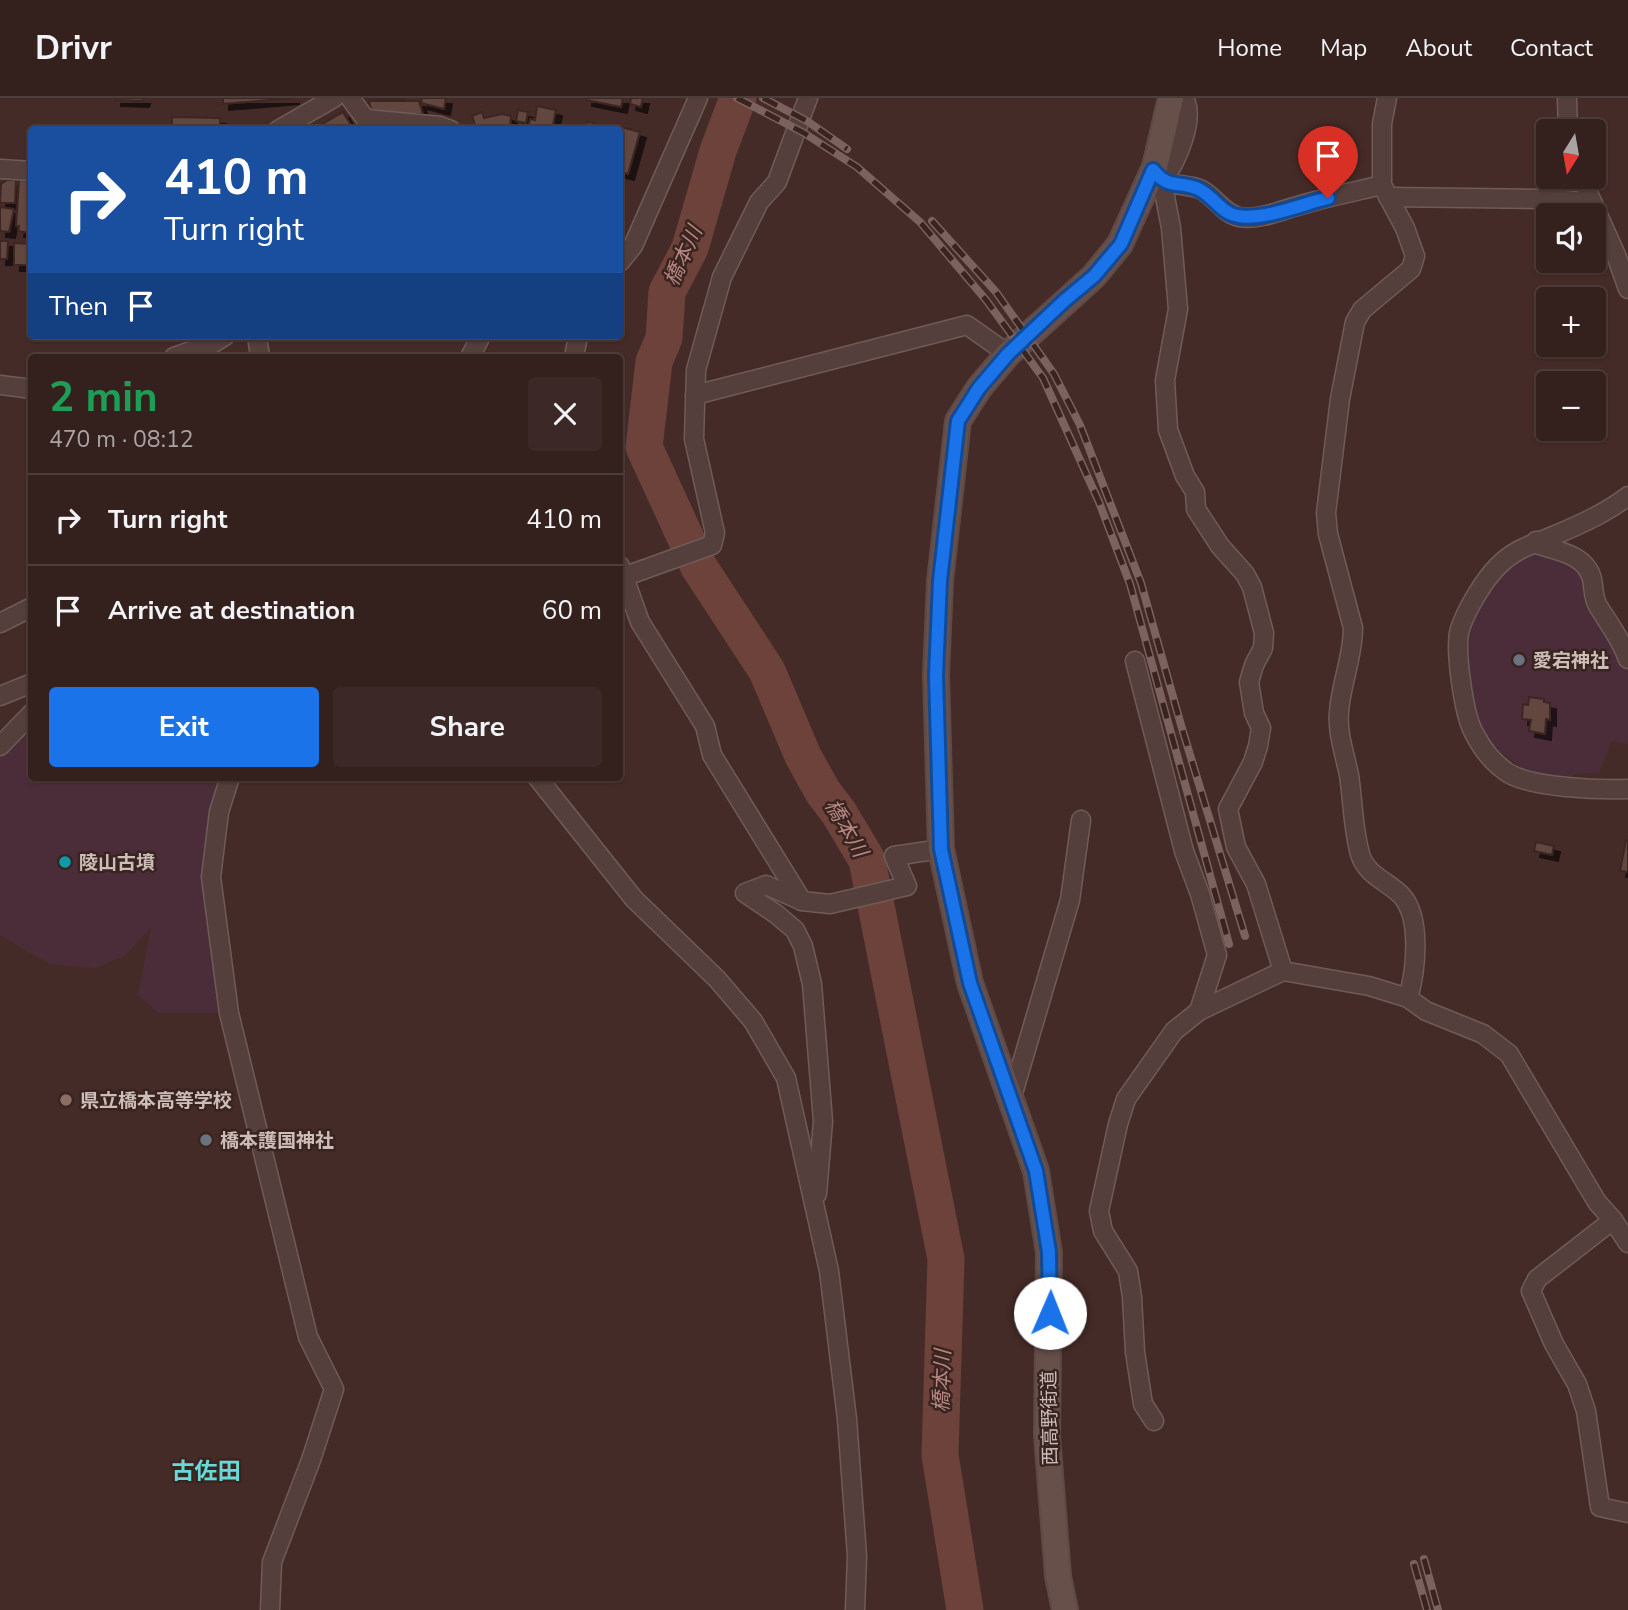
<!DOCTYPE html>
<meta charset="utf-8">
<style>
:root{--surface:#34201d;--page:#3c2826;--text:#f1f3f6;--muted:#a9a3a4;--line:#4e3e3b;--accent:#1a73e8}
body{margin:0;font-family:"Nunito Sans","Noto Sans JP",sans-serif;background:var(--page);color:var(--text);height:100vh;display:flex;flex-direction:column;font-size:26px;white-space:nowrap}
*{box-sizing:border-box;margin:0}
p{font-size:23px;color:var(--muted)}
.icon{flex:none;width:38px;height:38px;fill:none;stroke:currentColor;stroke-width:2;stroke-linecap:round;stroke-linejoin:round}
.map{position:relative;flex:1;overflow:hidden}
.drawer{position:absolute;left:28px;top:256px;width:595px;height:427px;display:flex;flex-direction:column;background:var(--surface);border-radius:7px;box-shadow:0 2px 5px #0004,0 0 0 2px var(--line)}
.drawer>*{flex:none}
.banner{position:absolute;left:28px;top:28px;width:595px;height:214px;border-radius:7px;box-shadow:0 2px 5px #0004,0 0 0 2px var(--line);background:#1a4fa0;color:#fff;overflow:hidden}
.needle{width:46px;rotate:191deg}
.buttons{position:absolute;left:1536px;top:21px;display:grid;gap:14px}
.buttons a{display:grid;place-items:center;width:70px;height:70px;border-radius:7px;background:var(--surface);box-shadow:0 2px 5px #0004,0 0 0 2px var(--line);font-size:35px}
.pin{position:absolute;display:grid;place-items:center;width:60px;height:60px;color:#fff;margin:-72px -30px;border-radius:50% 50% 50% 0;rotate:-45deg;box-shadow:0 0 7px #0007}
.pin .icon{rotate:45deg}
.me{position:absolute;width:77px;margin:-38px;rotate:1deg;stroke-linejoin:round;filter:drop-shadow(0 0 5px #0008)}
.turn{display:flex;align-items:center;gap:24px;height:147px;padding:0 21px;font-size:32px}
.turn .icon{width:91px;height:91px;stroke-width:2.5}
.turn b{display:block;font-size:49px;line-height:60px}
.then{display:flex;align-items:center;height:66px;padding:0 21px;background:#0003;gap:14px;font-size:26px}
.round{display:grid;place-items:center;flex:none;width:74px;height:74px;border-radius:7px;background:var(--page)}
.headline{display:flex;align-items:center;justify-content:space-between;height:119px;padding:0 21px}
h1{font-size:42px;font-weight:700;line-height:52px;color:#1e9e55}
.primary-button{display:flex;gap:14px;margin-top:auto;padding:14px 21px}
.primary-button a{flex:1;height:80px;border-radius:7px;background:var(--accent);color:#fff;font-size:28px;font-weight:700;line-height:80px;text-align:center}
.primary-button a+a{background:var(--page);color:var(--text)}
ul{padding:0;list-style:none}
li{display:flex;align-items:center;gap:21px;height:91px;padding:0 21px;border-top:2px solid var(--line)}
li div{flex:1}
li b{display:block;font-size:26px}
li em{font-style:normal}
header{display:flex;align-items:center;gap:42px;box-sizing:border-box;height:98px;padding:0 35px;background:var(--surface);border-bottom:2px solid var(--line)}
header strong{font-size:33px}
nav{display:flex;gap:38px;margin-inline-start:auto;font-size:24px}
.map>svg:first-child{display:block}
.green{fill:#4b2d39}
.water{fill:#6c423b}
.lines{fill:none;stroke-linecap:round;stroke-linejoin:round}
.river{stroke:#6c423b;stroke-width:37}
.building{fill:#624641;stroke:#3c2622;stroke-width:2;filter:url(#shadow)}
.street-casing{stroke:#6f5b57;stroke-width:21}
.secondary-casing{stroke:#5d4945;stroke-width:28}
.street{stroke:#543f3c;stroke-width:18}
.secondary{stroke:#674f4a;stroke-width:24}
.rail-casing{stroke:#7b625e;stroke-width:8}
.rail{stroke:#3a2420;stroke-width:5;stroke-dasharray:16;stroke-linecap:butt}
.route-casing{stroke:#114b97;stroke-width:18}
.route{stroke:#1a73e8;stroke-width:12}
.worship-dot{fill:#6b7280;stroke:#3a2420;stroke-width:2.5}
.culture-dot{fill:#0f9aa8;stroke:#3a2420;stroke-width:2.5}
.education-dot{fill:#8d6e63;stroke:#3a2420;stroke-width:2.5}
.labels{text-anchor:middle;stroke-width:5;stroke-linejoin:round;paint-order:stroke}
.poi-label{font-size:19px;font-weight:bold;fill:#cdbdb9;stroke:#3a2420;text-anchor:start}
.street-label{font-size:19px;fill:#cdbdb9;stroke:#3a2420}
.water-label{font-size:21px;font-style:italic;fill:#b58780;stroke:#3a2420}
.quarter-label{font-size:23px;font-weight:bold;fill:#69d9d8;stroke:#3a2420}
</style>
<header>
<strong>Drivr</strong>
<nav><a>Home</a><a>Map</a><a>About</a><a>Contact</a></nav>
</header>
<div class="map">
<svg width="1628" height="1512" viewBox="0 0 1628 1512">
<defs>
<filter id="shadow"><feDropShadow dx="6" dy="6" stdDeviation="0" flood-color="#0009"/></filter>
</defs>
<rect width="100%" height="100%" fill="#452b27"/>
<g class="green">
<path d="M 1527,447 L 1575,461 L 1628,567 L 1628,646 L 1611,644 L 1599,675 L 1576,676 L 1568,681 L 1545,680 L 1524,672 L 1476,634 L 1463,533 L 1479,500 L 1488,497 L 1496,489 L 1491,482 Z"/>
<path d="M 31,615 L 32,679 L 230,679 L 211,778 L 229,915 L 159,915 L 138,897 L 151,829 L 125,858 L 95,870 L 49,866 L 0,837 L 0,648 Z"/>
</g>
<path class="water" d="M 1560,79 L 1574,79 L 1581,99 L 1559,96 Z"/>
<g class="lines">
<path class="river" d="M 738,0 L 718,53 L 690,150 L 667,194 L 664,240 L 654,264 L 644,349 L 699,469 L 767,573 L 803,658 L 823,694 L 839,715 L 867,762 L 946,1161 L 940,1357 L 965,1512"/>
</g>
<g class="building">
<path d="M 115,0 L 144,0 L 143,3 L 115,2 Z"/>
<path d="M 223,0 L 294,0 L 223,6 Z"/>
<path d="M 365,0 L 404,0 L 403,2 Z"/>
<path d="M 422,0 L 446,0 L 444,11 L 421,5 Z"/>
<path d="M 586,0 L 623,0 L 621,9 L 586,2 Z"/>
<path d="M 631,0 L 643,0 L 641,9 L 630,6 Z"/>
<path d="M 369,3 L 419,3 L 423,16 L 379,16 L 378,13 L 371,12 Z"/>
<path d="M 537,8 L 556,12 L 552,32 L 528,32 L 530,21 L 535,22 Z"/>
<path d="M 518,12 L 528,14 L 526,25 L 516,23 Z"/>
<path d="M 343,14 L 354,32 L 322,32 L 319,28 Z"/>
<path d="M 482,14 L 484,20 L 502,16 L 511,18 L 510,32 L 477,32 L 472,18 Z"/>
<path d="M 172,19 L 220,20 L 220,32 L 172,32 Z"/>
<path d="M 587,24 L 594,25 L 593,32 L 584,32 Z"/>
<path d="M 621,29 L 640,34 L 628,76 L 620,74 Z"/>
<path d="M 7,82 L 16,82 L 15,105 L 0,105 L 1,86 Z"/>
<path d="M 19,82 L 32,83 L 30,135 L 18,133 L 19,128 L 16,128 Z"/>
<path d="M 0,109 L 14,111 L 9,134 L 0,133 Z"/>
<path d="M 0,143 L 8,143 L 7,161 L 0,161 Z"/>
<path d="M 14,145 L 32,146 L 32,167 L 14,167 Z"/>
<path d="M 1529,599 L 1544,601 L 1544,604 L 1550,605 L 1550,622 L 1546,621 L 1545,636 L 1529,633 L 1531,622 L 1522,621 L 1523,606 L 1528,607 Z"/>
<path d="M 1626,742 L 1628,743 L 1628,774 L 1620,773 Z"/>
<path d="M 1536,744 L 1554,748 L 1552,757 L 1534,753 Z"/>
</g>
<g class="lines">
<g class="street-casing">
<g id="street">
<path d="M 350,0 L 373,31"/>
<path d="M 1184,0 C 1196,21 1176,65 1162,83 L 1171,130 L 1178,211 L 1165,282 L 1168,332 L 1185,378 L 1195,394 L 1196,411 L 1220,448 L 1245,476 L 1252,489 L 1264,535 L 1263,550 L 1254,567 L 1249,584 L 1254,615 L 1261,630 L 1258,648 L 1253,664 L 1228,711 L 1236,749 L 1256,786 L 1283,873 L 1369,888 L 1408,900 L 1426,913 L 1483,936 L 1509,956 L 1597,1104 L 1613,1122 L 1628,1145"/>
<path d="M 1387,0 L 1382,26 L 1382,87 L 1405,130 L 1415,158 L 1411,171 L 1362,212 L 1355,224 L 1340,301 L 1326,415 L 1328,436 L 1353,530 C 1353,559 1341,585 1339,614 C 1337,635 1345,657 1349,677 C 1353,704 1353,731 1360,756 C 1366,777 1387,783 1401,797 C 1422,819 1416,873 1408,900"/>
<path d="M 1567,0 L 1568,33"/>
<path d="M 366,21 L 440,28 L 451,32"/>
<path d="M 278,32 L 334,0"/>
<path d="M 0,71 L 32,73"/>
<path d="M 1156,75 C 1167,90 1184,85 1200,91 C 1215,98 1222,115 1239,119 C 1261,123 1286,110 1308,105 C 1332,98 1357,93 1382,87"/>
<path d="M 1581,79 L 1616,157 L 1628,191"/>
<path d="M 1388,99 L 1554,101 L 1592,105"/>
<path d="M 620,164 L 633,148 L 698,0"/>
<path d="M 257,238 L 260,259"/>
<path d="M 174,259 L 214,245 L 225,238"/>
<path d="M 470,259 L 481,238"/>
<path d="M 574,259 L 578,238"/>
<path d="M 0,287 L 32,291"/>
<path d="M 695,297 L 967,227 L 1008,256"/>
<path d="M 1628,398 C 1606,415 1579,427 1553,438 C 1532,447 1516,450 1498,468 C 1484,482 1466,512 1460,531 C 1454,550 1464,618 1474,635 C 1482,651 1493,665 1508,675 C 1533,690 1599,692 1628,691"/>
<path d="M 1536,443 L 1539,447 C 1559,453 1586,457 1592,481 C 1594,490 1593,500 1598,508 C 1609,526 1621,541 1628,561"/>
<path d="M 620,468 L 640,524 L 705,628 L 712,657 L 802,803 L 830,806 L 907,788 L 894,758 L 941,751"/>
<path d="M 623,479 L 712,447 L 715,435 L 694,341 L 696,272 L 722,179 L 759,104 L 777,84 L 808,0"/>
<path d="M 0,525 L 32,509"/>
<path d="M 1135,563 L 1184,753 L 1200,796 L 1217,857 L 1199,913 L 1283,873"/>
<path d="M 0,598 L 32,585"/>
<path d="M 0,648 L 32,615"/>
<path d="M 230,679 L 219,714 L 211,779 L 229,915 L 308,1239 L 334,1291 L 311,1362 L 272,1464 L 270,1512"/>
<path d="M 537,679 L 634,801 L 717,881 L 753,923 L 786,980 L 829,1173 L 847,1321 L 857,1458 L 855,1512"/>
<path d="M 802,803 L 766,787 L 745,795 L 776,816 L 795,832 L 803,848 L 812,886 L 823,1023 L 817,1096"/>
<path d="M 1011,1002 L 1070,802 L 1081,722"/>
<path d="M 1613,1122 L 1537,1181 L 1531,1193 L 1554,1246 L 1577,1286 L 1586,1313 L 1600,1409 L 1628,1415"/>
<path d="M 1154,1323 L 1143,1306 L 1135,1254 L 1132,1199 L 1128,1173 L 1103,1133 L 1099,1113 L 1118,1026 L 1126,1001 L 1174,933 L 1199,913"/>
</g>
</g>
<g class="secondary-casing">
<path id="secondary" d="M 1065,1512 L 1058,1478 L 1047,1338 L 1049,1155 L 1036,1073 L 970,885 L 941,751 L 936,577 L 940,483 L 958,323 L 979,290 L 1008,256 L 1094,178 L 1120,146 L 1155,69 L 1171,0"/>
</g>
<use href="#street" class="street"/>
<use href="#secondary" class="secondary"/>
<g class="rail-casing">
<g id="rail">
<path d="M 737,0 L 804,35 L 857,69 L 920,124 L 986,202 L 1043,280 L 1099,404 L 1130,486 L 1229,846"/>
<path d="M 763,0 L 807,23 L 847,51"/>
<path d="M 932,123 L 996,194 L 1054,276 L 1080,327 L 1141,485 L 1181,627 L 1245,838"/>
<path d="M 1424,1461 L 1438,1512"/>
<path d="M 1414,1466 L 1427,1512"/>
</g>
</g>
<use href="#rail" class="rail"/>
</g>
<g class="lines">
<g class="route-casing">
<path id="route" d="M 1050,1215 L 1049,1154 L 1036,1073 L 970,885 L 941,751 L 936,577 L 940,483 L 958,323 L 979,290 L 1008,256 L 1064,203 L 1094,178 L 1121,146 L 1153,72 C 1168,91 1177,83 1196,90 C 1213,97 1218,111 1231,116 C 1256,126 1302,106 1328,100"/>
</g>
<use href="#route" class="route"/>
</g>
<g class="worship-dot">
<circle cx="1519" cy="562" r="7"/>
<circle cx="206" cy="1042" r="7"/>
</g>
<circle class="culture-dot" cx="65" cy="764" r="7"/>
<circle class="education-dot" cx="66" cy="1002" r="7"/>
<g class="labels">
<g class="poi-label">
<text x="1533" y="569">愛宕神社</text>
<text x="79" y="771">陵山古墳</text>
<text x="80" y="1009">県立橋本高等学校</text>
<text x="220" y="1049">橋本護国神社</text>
</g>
<g class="street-label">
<text transform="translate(1049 1320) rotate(-91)" y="7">西高野街道</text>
</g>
<g class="water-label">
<text transform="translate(683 158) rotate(-66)" y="7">橋本川</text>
<text transform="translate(846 730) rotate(60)" y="7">橋本川</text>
<text transform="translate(942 1283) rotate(-88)" y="7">橋本川</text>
</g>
<g class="quarter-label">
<text x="206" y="1381">古佐田</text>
</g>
</g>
</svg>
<div class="buttons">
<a><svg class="needle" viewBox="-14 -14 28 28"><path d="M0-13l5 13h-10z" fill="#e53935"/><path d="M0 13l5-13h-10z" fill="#a9a3a4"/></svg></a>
<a><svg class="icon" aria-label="sound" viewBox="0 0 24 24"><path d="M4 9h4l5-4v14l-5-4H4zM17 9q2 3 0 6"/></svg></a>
<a>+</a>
<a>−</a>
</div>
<div class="pin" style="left:1328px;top:100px;background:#d93025"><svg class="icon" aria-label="arrive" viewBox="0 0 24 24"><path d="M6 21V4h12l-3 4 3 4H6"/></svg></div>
<svg class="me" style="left:1050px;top:1215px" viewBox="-20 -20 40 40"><circle r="19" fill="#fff"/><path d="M0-13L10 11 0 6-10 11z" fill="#1a73e8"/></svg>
<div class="banner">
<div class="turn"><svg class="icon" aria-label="right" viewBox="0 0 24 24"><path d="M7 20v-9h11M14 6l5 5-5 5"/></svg><div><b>410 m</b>Turn right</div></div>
<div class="then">Then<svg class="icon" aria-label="arrive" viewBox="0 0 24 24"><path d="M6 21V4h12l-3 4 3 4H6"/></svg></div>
</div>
<section class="drawer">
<div class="headline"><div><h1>2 min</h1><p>470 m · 08:12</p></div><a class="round"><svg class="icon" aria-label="close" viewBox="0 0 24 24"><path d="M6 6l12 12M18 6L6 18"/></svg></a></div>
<ul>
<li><svg class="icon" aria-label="right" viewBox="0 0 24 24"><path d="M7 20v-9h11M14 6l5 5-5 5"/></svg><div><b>Turn right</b></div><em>410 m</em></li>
<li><svg class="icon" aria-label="arrive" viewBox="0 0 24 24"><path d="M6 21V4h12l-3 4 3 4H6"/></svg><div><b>Arrive at destination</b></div><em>60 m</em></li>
</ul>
<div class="primary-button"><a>Exit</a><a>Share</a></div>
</section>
</div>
